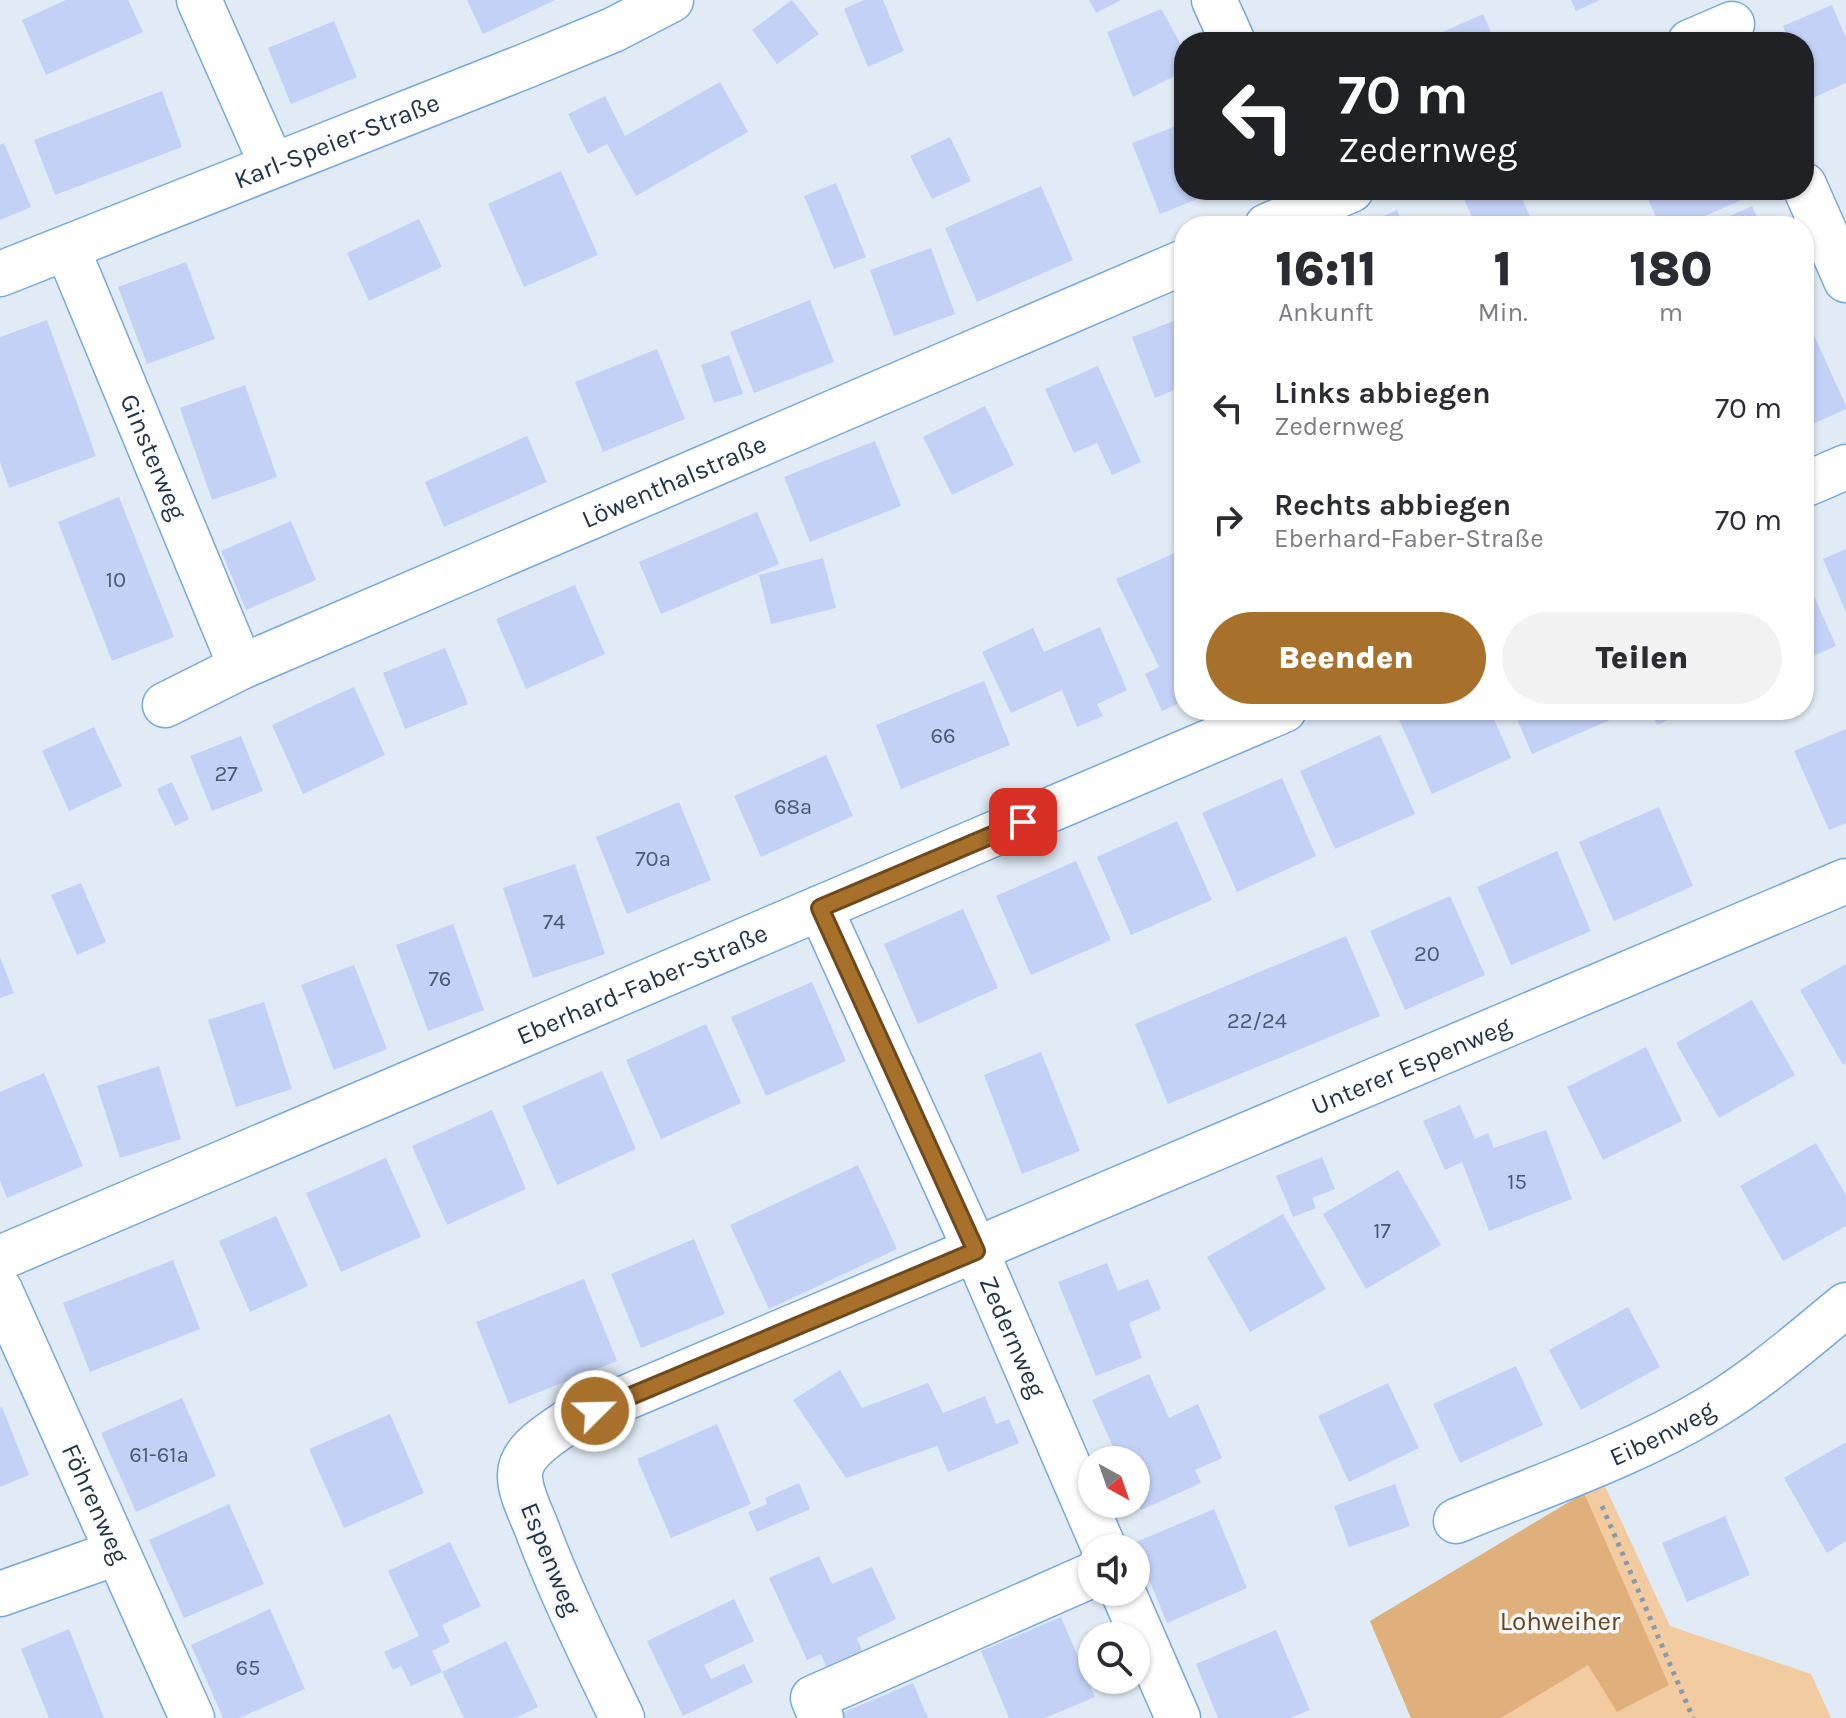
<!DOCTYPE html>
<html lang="de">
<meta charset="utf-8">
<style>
:root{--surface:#fff;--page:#f2f2f3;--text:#2b2b33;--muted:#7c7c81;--accent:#a7702b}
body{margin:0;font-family:Karla,sans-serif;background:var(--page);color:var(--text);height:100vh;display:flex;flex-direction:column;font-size:30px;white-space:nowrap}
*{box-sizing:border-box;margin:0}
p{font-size:26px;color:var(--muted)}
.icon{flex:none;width:44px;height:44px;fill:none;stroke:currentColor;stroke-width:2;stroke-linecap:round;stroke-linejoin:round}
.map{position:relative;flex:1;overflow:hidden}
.details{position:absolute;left:1174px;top:216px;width:640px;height:504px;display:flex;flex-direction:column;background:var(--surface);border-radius:32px;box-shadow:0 2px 6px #0004}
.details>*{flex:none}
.hud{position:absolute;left:1174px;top:32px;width:640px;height:168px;border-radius:32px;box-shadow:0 2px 6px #0004;background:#202124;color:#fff;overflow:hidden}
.needle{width:52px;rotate:140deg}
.tools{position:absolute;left:1078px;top:1446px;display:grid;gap:16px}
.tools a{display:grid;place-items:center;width:72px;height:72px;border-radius:50%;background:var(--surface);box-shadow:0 2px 6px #0004;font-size:40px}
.pin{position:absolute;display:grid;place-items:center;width:68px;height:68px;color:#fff;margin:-34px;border-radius:16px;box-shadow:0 4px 12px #0006}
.me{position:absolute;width:88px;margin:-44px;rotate:67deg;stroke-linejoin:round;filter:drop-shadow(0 0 6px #0008)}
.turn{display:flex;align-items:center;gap:28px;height:168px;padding:0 32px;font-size:36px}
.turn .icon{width:104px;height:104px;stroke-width:2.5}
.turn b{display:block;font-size:56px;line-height:68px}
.eta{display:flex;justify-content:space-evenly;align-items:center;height:136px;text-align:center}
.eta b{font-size:48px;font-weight:800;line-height:56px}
.primary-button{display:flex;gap:16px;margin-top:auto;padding:16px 32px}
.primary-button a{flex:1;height:92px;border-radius:48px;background:var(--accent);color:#fff;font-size:32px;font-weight:800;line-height:92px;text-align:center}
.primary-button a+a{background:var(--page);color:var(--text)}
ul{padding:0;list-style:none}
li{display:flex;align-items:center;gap:24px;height:112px;padding:0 32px}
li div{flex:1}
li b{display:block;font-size:30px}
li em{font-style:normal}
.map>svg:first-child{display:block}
.green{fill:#f3cba1}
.forest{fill:#dfb07c}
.building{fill:#c3d1f7}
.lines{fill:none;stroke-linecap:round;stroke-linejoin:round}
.minor-casing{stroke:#76a8da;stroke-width:47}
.path{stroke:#8a99a8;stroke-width:5;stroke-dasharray:4 6;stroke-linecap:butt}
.minor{stroke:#fff;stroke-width:44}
.route-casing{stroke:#6d491c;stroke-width:20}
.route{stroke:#a7702b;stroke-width:14}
.labels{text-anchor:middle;stroke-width:7;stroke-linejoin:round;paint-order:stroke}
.number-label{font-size:22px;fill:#485a74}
.street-label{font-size:26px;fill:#1f3348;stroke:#f6f7f6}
.park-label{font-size:26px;fill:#66451e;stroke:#f6f7f6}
</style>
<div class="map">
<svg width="1846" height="1718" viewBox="0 0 1846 1718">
<rect width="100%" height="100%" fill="#e0ebf5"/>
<path class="green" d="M 1603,1482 L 1670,1626 L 1811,1674 L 1831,1718 L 1411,1718 L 1370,1621 Z"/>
<path class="forest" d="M 1584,1493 L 1669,1685 L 1617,1712 L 1588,1665 L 1501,1718 L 1411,1718 L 1370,1621 Z"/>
<g class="building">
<path d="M 66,0 L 128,0 L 143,32 L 46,75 L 22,20 Z"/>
<path d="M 467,0 L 555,0 L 483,34 Z"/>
<path d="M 792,0 L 819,34 L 777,64 L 752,30 Z"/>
<path d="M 864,0 L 883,0 L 904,51 L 868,67 L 844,9 Z"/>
<path d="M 1089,0 L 1121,0 L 1096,13 Z"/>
<path d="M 1571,0 L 1600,0 L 1576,11 Z"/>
<path d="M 1832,5 L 1846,38 L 1846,83 L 1815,97 L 1804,73 L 1804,42 L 1790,42 L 1783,26 Z"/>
<path d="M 1161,9 L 1184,50 L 1184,71 L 1133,97 L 1107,32 Z"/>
<path d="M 1483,14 L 1495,42 L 1439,42 L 1436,35 Z"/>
<path d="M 334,21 L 357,77 L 291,104 L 268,48 Z"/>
<path d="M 720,82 L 748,132 L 636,196 L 607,144 L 588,154 L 568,114 L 605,96 L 625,136 Z"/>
<path d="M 162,91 L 182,147 L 55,195 L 34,140 Z"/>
<path d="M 1184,123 L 1184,190 L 1220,190 L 1160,214 L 1132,143 Z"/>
<path d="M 950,137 L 971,181 L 932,199 L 910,156 Z"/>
<path d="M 4,143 L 31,207 L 0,220 L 0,145 Z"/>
<path d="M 561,171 L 598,255 L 524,287 L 488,204 Z"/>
<path d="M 836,183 L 866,257 L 834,269 L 804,196 Z"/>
<path d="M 1041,186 L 1073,260 L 977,302 L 945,228 Z"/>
<path d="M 1460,190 L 1518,190 L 1534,226 L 1476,226 Z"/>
<path d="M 1644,190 L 1742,190 L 1746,198 L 1682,226 L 1660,226 Z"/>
<path d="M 1752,206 L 1761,226 L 1708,226 Z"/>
<path d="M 1397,210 L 1404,226 L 1362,226 Z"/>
<path d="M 419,219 L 442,267 L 369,301 L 347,253 Z"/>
<path d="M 931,248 L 955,314 L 894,336 L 870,270 Z"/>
<path d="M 186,262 L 215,339 L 147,364 L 118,287 Z"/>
<path d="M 810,300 L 834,362 L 754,393 L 730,332 Z"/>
<path d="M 1804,313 L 1846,406 L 1846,409 L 1804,428 Z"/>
<path d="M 1184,317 L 1184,386 L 1155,398 L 1132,337 Z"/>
<path d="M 47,320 L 96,456 L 9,488 L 0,462 L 0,337 Z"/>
<path d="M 657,349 L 685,419 L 603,452 L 575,382 Z"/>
<path d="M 729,355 L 743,394 L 714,403 L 701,365 Z"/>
<path d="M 1098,366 L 1141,462 L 1112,475 L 1097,443 L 1074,453 L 1045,389 Z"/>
<path d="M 245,385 L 277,477 L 212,500 L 180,408 Z"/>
<path d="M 985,406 L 1014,465 L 952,495 L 923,437 Z"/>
<path d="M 527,436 L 547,482 L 444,527 L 425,482 Z"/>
<path d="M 875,441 L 901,506 L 810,542 L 784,477 Z"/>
<path d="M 119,497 L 174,637 L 112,661 L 58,522 Z"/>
<path d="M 757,512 L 779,564 L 661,614 L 639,562 Z"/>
<path d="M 291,521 L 316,580 L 246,610 L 221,551 Z"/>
<path d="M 1184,549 L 1184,655 L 1179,658 L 1184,669 L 1184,701 L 1162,711 L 1145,674 L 1159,667 L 1116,579 Z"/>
<path d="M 1846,549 L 1846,612 L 1823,559 Z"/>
<path d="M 823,558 L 836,608 L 771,624 L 759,575 Z"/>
<path d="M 1804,573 L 1836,646 L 1804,660 Z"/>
<path d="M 575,585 L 605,654 L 526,689 L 496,619 Z"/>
<path d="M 1100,627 L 1127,690 L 1097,704 L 1103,716 L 1077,727 L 1062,690 L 1011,713 L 982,652 L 1033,628 L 1044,652 Z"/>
<path d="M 445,648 L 468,704 L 405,729 L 383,673 Z"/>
<path d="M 984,681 L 1010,745 L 901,789 L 876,725 Z"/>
<path d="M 354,687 L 385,755 L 303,794 L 272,725 Z"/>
<path d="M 1408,710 L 1490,710 L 1511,758 L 1432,794 L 1397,715 Z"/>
<path d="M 1513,710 L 1608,710 L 1612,719 L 1532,754 Z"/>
<path d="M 1651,710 L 1691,710 L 1657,725 Z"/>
<path d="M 94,727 L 122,786 L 69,811 L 42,751 Z"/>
<path d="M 1846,729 L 1846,823 L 1829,830 L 1794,751 Z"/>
<path d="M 1380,735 L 1415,814 L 1335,849 L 1300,771 Z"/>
<path d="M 241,736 L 263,791 L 212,811 L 190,756 Z"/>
<path d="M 826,755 L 853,816 L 761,857 L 734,796 Z"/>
<path d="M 1282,778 L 1316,856 L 1237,892 L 1202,813 Z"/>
<path d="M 172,782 L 189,819 L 175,826 L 157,789 Z"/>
<path d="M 679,802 L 711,880 L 627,914 L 596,837 Z"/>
<path d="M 1659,807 L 1693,886 L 1614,921 L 1579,842 Z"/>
<path d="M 1177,821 L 1212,900 L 1131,935 L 1097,857 Z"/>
<path d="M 1557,851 L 1591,931 L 1511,965 L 1477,887 Z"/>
<path d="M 1076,861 L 1111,940 L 1031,975 L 996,896 Z"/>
<path d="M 575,864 L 605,954 L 533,978 L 503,888 Z"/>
<path d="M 81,883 L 106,942 L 77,955 L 51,895 Z"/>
<path d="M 1450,896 L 1485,975 L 1405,1010 L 1370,931 Z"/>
<path d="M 963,909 L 998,988 L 918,1024 L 884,944 Z"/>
<path d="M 453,924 L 484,1010 L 428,1031 L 396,945 Z"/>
<path d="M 1346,936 L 1380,1016 L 1168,1104 L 1135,1024 Z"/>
<path d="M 0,957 L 14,993 L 0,998 Z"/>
<path d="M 1846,964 L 1846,1063 L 1843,1065 L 1800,990 Z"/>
<path d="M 354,965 L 387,1049 L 334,1070 L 301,985 Z"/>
<path d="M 812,982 L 846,1061 L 766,1096 L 731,1017 Z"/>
<path d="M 1752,1000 L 1795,1075 L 1719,1118 L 1676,1043 Z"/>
<path d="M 264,1002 L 292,1089 L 236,1107 L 208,1020 Z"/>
<path d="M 706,1024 L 741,1103 L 661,1139 L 626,1060 Z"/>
<path d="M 1646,1047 L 1682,1121 L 1603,1160 L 1567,1087 Z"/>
<path d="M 1041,1052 L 1080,1151 L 1022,1174 L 984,1075 Z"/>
<path d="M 159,1066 L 181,1139 L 120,1158 L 97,1086 Z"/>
<path d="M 602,1071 L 636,1149 L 557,1185 L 522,1106 Z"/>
<path d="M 44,1073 L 83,1166 L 7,1198 L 0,1181 L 0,1092 Z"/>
<path d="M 1460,1105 L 1475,1139 L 1488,1133 L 1494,1148 L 1546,1130 L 1572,1199 L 1489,1231 L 1462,1162 L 1445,1170 L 1423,1121 Z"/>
<path d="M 492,1110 L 526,1189 L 447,1225 L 412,1146 Z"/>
<path d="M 1816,1143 L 1846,1195 L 1846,1226 L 1783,1261 L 1740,1186 Z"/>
<path d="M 1322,1157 L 1335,1189 L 1312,1198 L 1316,1208 L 1293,1217 L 1276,1176 Z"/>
<path d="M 386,1158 L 421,1237 L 341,1272 L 306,1193 Z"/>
<path d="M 858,1165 L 897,1249 L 769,1309 L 730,1225 Z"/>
<path d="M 1398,1170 L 1441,1245 L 1366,1289 L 1323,1214 Z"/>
<path d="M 1283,1214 L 1326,1289 L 1250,1332 L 1207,1257 Z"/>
<path d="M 276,1216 L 308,1286 L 250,1312 L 219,1241 Z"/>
<path d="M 694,1239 L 725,1314 L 641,1348 L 611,1274 Z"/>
<path d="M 173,1260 L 200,1329 L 90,1372 L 63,1303 Z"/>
<path d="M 1107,1263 L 1118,1291 L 1148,1279 L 1161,1309 L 1129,1323 L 1142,1358 L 1096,1376 L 1058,1282 Z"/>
<path d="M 584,1279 L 617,1361 L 509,1404 L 476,1322 Z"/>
<path d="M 1628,1307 L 1660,1367 L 1581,1410 L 1549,1350 Z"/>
<path d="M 1516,1366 L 1543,1425 L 1460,1463 L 1433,1404 Z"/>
<path d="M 840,1370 L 862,1408 L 928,1383 L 943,1413 L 985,1396 L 996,1424 L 1009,1419 L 1019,1443 L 948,1472 L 937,1446 L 846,1478 L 793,1400 Z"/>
<path d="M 1149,1374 L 1169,1418 L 1198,1404 L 1222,1458 L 1195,1470 L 1201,1483 L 1141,1510 L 1136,1500 L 1136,1460 L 1119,1460 L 1092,1400 Z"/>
<path d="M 1388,1383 L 1419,1448 L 1349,1482 L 1318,1416 Z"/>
<path d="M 182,1398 L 216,1476 L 136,1512 L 101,1433 Z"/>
<path d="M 2,1407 L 29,1475 L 0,1487 L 0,1408 Z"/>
<path d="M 390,1414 L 424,1493 L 344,1528 L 309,1449 Z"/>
<path d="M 717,1424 L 751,1504 L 671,1538 L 637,1459 Z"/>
<path d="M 1846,1442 L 1846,1541 L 1827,1553 L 1784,1478 Z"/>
<path d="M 799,1483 L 810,1509 L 757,1532 L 748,1512 L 767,1504 L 765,1498 Z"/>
<path d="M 1395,1484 L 1410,1526 L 1349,1547 L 1334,1506 Z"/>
<path d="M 229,1504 L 264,1584 L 184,1618 L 149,1540 Z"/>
<path d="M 1214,1509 L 1247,1588 L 1167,1623 L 1134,1543 Z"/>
<path d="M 1725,1516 L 1750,1575 L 1687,1602 L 1662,1543 Z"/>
<path d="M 450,1542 L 481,1606 L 442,1625 L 450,1642 L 432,1651 L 442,1672 L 411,1686 L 401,1666 L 393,1670 L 384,1652 L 419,1636 L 388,1571 Z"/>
<path d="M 819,1556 L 832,1584 L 872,1567 L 896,1619 L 857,1638 L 866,1660 L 830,1676 L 821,1654 L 807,1660 L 769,1578 Z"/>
<path d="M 734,1599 L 754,1641 L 704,1665 L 711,1679 L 744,1664 L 753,1682 L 683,1716 L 647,1641 Z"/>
<path d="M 270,1609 L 305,1689 L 239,1718 L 223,1718 L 191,1645 Z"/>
<path d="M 1061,1617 L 1095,1697 L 1045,1718 L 1009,1718 L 981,1651 Z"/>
<path d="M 69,1629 L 104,1718 L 49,1718 L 21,1649 Z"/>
<path d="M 1276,1630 L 1310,1710 L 1290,1718 L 1218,1718 L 1196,1664 Z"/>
<path d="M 506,1641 L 538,1707 L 515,1718 L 464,1718 L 442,1672 Z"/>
<path d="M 913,1683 L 928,1718 L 830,1718 Z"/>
</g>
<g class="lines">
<g class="minor-casing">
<g id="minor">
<path d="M 199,0 L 272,165"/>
<path d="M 1214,0 L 1233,42"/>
<path d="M 1690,42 L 1732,24"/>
<path d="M 1804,185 L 1846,280"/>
<path d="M 1267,226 L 1351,190"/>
<path id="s1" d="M 67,248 L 241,667"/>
<path id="s2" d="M 0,274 L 528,65 L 613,30 L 671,0"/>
<path d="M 1804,485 L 1846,467"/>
<path id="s3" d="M 165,705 L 241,667 L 1184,262"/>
<path id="s4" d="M 820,908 L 976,1251 L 1104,1548"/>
<path id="s5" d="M 0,1258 L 1284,710"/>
<path id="s6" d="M 0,1290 L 192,1718"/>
<path id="s7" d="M 1456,1521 C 1541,1486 1630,1456 1709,1409 C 1758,1380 1802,1341 1846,1305"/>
<path d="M 1123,1592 L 1178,1718"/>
<path d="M 0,1594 L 116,1553"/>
<path id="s8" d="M 622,1718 C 592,1655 561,1593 537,1529 C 531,1513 520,1493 520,1476 C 519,1452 549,1435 566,1423 L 1846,881"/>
<path d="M 821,1718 L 813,1698 L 1092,1575"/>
</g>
</g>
<path class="path" d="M 1602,1506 L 1693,1718"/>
<use href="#minor" class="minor"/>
</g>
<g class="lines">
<g class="route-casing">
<path id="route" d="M 595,1411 L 976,1251 L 820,908 L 1023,822"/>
</g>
<use href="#route" class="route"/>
</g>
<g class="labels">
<g class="number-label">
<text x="116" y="587">10</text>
<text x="943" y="743">66</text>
<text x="226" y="781">27</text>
<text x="793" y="814">68a</text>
<text x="653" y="866">70a</text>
<text x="554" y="929">74</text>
<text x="1427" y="961">20</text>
<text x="440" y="986">76</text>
<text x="1257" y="1028">22/24</text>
<text x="1517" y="1189">15</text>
<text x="1382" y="1238">17</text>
<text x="159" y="1462">61-61a</text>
<text x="248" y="1675">65</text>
</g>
<g class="street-label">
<text dy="9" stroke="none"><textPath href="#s2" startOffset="362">Karl-Speier-Straße</textPath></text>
<text dy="9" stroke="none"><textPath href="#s1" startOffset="226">Ginsterweg</textPath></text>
<text dy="9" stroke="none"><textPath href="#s3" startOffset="556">Löwenthalstraße</textPath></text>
<text dy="9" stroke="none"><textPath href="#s5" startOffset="698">Eberhard-Faber-Straße</textPath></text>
<text dy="9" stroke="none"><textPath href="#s8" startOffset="1254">Unterer Espenweg</textPath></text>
<text dy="9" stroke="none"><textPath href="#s4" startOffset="470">Zedernweg</textPath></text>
<text dy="9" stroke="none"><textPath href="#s7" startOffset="224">Eibenweg</textPath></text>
<text dy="9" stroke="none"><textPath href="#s6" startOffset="234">Föhrenweg</textPath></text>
<text transform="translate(551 1559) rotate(68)" y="9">Espenweg</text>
</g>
<g class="park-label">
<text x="1560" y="1630">Lohweiher</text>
</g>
</g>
</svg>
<div class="tools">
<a><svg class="needle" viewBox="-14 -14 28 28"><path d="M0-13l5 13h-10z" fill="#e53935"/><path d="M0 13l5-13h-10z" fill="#7c7c81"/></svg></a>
<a><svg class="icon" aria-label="sound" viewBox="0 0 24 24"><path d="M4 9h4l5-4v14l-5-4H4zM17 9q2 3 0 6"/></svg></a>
<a><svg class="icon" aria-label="search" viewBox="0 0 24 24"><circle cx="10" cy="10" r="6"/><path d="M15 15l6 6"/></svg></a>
</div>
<div class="pin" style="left:1023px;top:822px;background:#d93025"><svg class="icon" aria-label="arrive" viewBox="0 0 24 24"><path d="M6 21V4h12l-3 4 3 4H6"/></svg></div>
<svg class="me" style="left:595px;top:1411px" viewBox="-20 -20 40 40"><circle r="17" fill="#a7702b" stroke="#fff" stroke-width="3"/><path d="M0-11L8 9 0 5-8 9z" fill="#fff"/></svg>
<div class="hud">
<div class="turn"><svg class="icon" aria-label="left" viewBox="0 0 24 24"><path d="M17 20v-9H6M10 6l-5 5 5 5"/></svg><div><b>70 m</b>Zedernweg</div></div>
</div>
<section class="details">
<div class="eta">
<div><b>16:11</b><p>Ankunft</p></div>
<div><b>1</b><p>Min.</p></div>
<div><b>180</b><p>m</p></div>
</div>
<ul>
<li><svg class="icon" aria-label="left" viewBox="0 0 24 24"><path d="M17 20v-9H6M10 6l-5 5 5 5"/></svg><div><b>Links abbiegen</b><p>Zedernweg</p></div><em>70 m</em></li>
<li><svg class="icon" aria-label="right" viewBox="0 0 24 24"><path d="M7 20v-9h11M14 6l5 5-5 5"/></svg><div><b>Rechts abbiegen</b><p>Eberhard-Faber-Straße</p></div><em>70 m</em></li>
</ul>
<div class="primary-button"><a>Beenden</a><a>Teilen</a></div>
</section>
</div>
